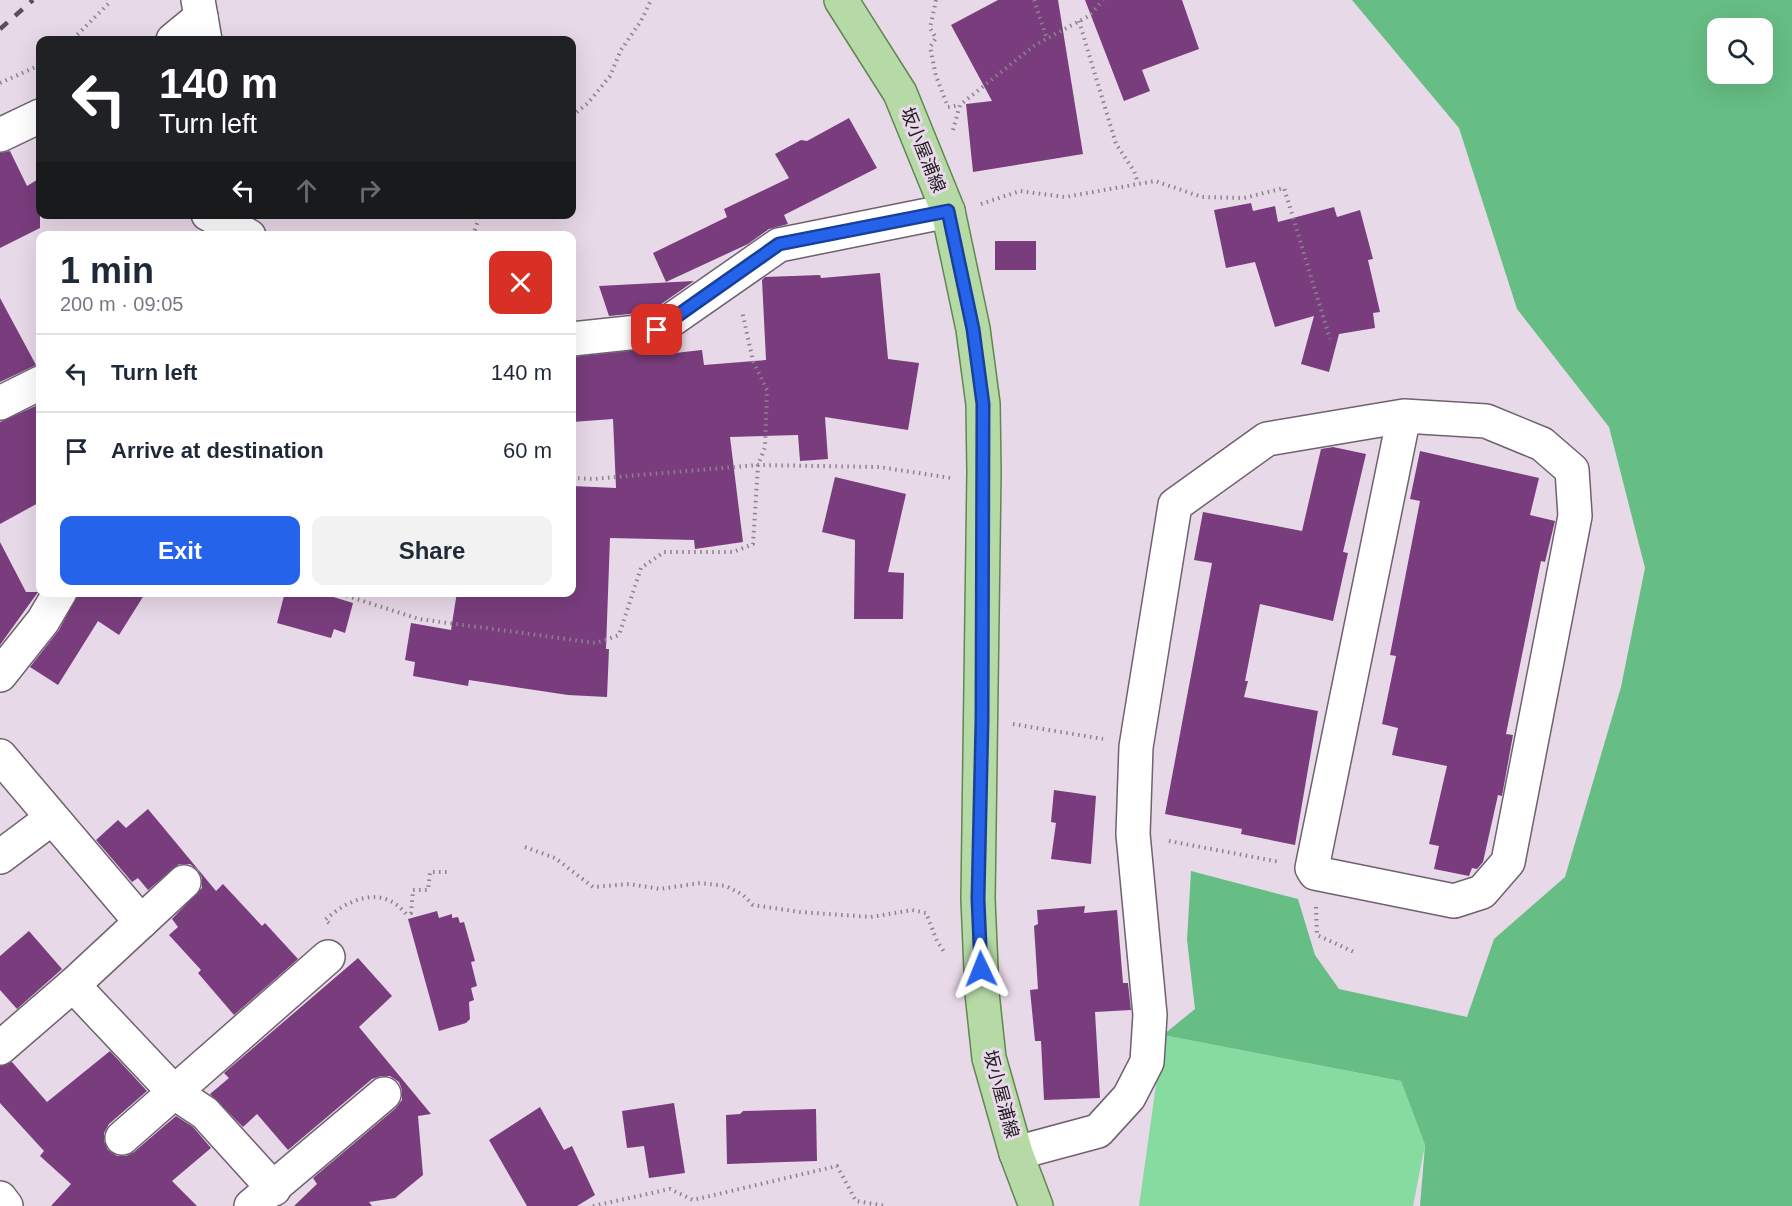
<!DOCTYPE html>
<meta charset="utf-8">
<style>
:root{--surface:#fff;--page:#f2f2f3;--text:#1f2937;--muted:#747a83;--line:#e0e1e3;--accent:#2563eb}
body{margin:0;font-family:Helvetica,"Noto Sans JP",sans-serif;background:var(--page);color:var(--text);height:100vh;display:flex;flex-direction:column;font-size:22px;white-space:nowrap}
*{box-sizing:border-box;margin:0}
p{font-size:20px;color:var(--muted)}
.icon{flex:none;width:33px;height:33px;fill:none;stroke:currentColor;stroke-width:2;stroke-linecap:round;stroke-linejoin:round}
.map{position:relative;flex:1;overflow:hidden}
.panel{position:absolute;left:36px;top:231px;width:540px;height:366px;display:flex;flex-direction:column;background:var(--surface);border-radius:12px;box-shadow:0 6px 24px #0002}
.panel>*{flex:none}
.top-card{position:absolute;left:36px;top:36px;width:540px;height:183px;border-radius:12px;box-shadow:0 6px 24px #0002;background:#202124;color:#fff;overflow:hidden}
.tools{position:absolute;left:1707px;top:18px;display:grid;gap:12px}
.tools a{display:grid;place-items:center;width:66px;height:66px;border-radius:12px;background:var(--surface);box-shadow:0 6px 24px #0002;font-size:30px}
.pin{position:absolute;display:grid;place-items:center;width:51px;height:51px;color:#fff;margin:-26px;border-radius:12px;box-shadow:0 3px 9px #0006}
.me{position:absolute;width:66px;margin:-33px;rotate:358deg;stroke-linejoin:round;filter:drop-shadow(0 0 4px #0008)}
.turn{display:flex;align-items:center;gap:21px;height:126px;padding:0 24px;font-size:27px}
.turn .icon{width:78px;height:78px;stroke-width:2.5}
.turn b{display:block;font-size:42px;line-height:51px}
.lanes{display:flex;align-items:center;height:57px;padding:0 24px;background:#0003;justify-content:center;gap:30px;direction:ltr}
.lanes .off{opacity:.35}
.round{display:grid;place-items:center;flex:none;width:63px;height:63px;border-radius:12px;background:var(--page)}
.overview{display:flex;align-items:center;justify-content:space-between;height:102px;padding:0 24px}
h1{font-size:36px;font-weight:700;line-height:45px}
.primary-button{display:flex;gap:12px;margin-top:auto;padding:12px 24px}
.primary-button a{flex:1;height:69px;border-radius:12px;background:var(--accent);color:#fff;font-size:24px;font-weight:700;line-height:69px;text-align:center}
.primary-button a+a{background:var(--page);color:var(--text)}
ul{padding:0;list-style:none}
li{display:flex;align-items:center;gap:18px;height:78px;padding:0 24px;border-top:2px solid var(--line)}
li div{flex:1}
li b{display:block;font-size:22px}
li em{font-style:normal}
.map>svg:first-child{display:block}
.green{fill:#86dba1}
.forest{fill:#66be84;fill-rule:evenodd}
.building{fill:#793d7d}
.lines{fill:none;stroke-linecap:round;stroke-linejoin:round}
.minor-casing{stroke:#6f616f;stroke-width:36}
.major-casing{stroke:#608750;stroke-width:36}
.path{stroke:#8c828d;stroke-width:4;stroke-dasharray:1.5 4.5;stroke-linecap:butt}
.minor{stroke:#fff;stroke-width:33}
.major{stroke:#b5daa6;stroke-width:33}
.rail{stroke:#585059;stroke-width:4.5;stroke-dasharray:10 10;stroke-linecap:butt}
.route-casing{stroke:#184099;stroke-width:15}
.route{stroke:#2563eb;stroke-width:10}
.labels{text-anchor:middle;stroke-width:6;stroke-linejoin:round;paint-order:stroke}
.street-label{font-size:18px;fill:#1e191f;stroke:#e8d9e9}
</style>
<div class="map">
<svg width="1792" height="1206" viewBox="0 0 1792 1206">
<rect width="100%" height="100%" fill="#e8d9e9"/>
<path class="green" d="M 1163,1035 L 1401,1081 L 1425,1145 L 1413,1206 L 1139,1206 Z"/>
<path class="forest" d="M 1352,0 L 1792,0 L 1792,1206 L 1420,1206 L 1425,1145 L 1401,1081 L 1163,1035 L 1195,1009 L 1187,940 L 1191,871 L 1298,899 L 1315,955 L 1339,989 L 1467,1017 L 1494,939 L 1565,877 L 1621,687 L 1645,568 L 1609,427 L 1517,309 L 1459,128 ZM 1718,28 L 1762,28 L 1762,74 L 1718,74 Z"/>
<g class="building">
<path d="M 998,0 L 1058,0 L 1083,154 L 973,172 L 966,104 L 992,101 L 951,25 Z"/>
<path d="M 1085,0 L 1182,0 L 1199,49 L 1142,70 L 1150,91 L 1124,101 Z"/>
<path d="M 849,118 L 877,168 L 784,215 L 788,224 L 769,229 L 748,244 L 666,282 L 653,253 L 727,217 L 724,209 L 789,178 L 775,154 L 801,140 L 807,141 Z"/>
<path d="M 10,151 L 27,186 L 40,178 L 40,228 L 0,248 L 0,153 Z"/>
<path d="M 1251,203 L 1253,211 L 1275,206 L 1278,222 L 1334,207 L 1337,217 L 1360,210 L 1373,259 L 1368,260 L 1380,312 L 1373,313 L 1375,328 L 1339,334 L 1329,372 L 1301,364 L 1314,316 L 1275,327 L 1255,262 L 1226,268 L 1214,210 Z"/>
<rect x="995" y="241" width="41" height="29"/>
<path d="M 880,273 L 888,359 L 919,363 L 908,430 L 825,417 L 828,459 L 800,461 L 798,435 L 730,437 L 743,542 L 695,549 L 694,540 L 610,538 L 606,649 L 609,649 L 607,697 L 568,695 L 469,680 L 468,686 L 413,676 L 415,662 L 405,660 L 411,623 L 451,630 L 457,592 L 572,592 L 572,486 L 616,488 L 613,419 L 572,422 L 572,357 L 664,347 L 666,354 L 702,350 L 704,365 L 766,360 L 762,280 L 765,277 L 820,275 L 821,278 Z"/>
<path d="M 694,281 L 650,312 L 609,316 L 599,286 Z"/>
<path d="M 0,298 L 36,365 L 0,382 Z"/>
<path d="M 40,404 L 40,502 L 0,524 L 0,422 Z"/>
<path d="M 1333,447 L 1366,454 L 1343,552 L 1348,553 L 1333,621 L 1260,604 L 1245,681 L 1248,681 L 1244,697 L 1318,711 L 1295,845 L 1241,834 L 1242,829 L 1165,814 L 1212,563 L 1194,560 L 1203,512 L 1302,531 L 1321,449 Z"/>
<path d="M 1420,451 L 1539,478 L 1530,515 L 1555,521 L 1545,562 L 1541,561 L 1506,734 L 1513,735 L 1502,796 L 1498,795 L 1483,862 L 1477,869 L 1472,868 L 1469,876 L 1434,869 L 1439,846 L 1429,844 L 1447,766 L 1392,755 L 1398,728 L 1382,724 L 1396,656 L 1390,655 L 1420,501 L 1410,499 Z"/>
<path d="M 835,477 L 906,494 L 888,572 L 904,573 L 903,619 L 854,619 L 855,540 L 822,532 Z"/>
<path d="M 0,542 L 26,592 L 38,592 L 0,645 Z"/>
<path d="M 79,592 L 146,592 L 119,635 L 98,621 L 58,685 L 30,667 L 59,630 Z"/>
<path d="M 285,592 L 317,592 L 353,603 L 345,633 L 334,629 L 331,638 L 277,623 Z"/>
<path d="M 1054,790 L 1096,796 L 1091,864 L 1051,859 L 1056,823 L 1051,822 Z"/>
<path d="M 148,809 L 216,891 L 223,884 L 262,926 L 265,923 L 298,959 L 234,1015 L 198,973 L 201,970 L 169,935 L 178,927 L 172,919 L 202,888 L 202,878 L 198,870 L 190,864 L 179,864 L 148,890 L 138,878 L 132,882 L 96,840 L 118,820 L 126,828 Z"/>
<path d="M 1085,906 L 1084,913 L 1117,910 L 1123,983 L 1128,983 L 1131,1010 L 1095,1012 L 1100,1098 L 1044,1100 L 1041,1041 L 1035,1041 L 1030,990 L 1038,989 L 1034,926 L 1038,924 L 1037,910 Z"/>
<path d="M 437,911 L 439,918 L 452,914 L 452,918 L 458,917 L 460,923 L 464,922 L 475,961 L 471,962 L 477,986 L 471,988 L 474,1000 L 469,1002 L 470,1019 L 466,1023 L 439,1031 L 408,919 Z"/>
<path d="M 29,931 L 62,969 L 17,1009 L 0,990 L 0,956 Z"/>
<path d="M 358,958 L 392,996 L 359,1027 L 431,1114 L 418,1116 L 423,1175 L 395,1198 L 369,1202 L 372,1206 L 294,1206 L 317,1184 L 313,1178 L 396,1108 L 402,1100 L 402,1090 L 399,1082 L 390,1076 L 381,1076 L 372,1079 L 288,1150 L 257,1114 L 243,1127 L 210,1094 L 229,1078 L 224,1073 Z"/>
<path d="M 110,1051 L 147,1091 L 109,1124 L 104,1133 L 104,1141 L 108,1150 L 117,1156 L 126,1156 L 134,1152 L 176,1116 L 193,1127 L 211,1148 L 172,1181 L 197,1206 L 51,1206 L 71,1184 L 40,1156 L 44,1151 L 0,1103 L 0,1066 L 12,1062 L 47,1102 Z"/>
<path d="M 674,1103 L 685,1173 L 649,1178 L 644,1146 L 627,1148 L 622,1111 Z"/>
<path d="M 540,1107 L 564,1150 L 572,1146 L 595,1195 L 577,1206 L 527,1206 L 489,1140 Z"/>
<path d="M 816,1109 L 817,1161 L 727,1164 L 726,1115 L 740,1114 L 743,1111 Z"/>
</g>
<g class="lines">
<g class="minor-casing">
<g id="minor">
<path d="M 198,0 L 205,40"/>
<path d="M 173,40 L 201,17"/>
<path d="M 0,135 L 40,116"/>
<path d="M 208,214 L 249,236"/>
<path d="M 572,339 L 657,330 L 779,245 L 948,211"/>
<path d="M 0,403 L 40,383"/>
<path d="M 0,675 L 43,621 L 60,592"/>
<path d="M 0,756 L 141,922"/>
<path d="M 0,857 L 52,818"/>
<path d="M 73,985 L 175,1093 L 205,1113 L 274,1189"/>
<path d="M 0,1048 L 73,985 L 184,882"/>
<path d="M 122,1138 L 328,957"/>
<path d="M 1016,1153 L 1098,1131 L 1129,1097 L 1147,1062 L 1150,1015 L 1133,834 L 1136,747 L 1175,505 L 1267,439 L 1404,416 L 1486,421 L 1542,444 L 1572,470 L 1575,516 L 1508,862 L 1482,892 L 1454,901 L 1315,873 L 1312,868 L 1404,416"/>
<path d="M 0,1198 L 6,1206"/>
<path d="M 251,1206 L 384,1094"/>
</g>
</g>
<g class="major-casing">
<path id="major" d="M 841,0 L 900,93 L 948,211 L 973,329 L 983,404 L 984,472 L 978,899 L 982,993 L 989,1058 L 1016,1153 L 1036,1206"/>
</g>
<g class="path">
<path d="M 936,0 L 930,28 L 936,38 L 930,47 L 936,76 L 948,107 L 960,105"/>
<path d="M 1034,0 L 1047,39"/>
<path d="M 1079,21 L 1116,144 L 1134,171 L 1138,183"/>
<path d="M 76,40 L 76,36 L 109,3 L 107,0"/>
<path d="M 0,83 L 40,65"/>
<path d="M 572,116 L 588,103 L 610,76 L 621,50 L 641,21 L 651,0"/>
<path d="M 953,130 L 960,105 L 1035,45 L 1089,16 L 1103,0"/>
<path d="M 981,204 L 1020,191 L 1065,197 L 1155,181 L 1202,197 L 1244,198 L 1284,188 L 1330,339"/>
<path d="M 473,236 L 480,214"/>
<path d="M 572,478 L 593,479 L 758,465 L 879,467 L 951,478"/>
<path d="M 335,592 L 419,619 L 596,643 L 619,635 L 641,568 L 664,552 L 733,552 L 753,544 L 758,465 L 765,447 L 767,390 L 753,361 L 742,311"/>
<path d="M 1013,724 L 1103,739"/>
<path d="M 1169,841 L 1280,862"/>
<path d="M 525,847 L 555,858 L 593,887 L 629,884 L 660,889 L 700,883 L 726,886 L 743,895 L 753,905 L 800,912 L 871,917 L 912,910 L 926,913 L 937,941 L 945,953"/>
<path d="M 1316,907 L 1317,935 L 1354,952"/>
<path d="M 329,923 L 325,920 C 348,899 382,884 406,914 L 411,913 L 413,890 L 428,890 L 430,872 L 449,872"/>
<path d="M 593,1206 L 670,1189 L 693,1200 L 837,1166 L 856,1201 L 886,1206"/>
</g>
<use href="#minor" class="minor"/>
<use href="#major" class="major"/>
<path class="rail" d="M 0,29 L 33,0"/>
</g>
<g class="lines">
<g class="route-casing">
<path id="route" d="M 657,330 L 779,244 L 948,211 L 973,329 L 983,404 L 982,720 L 978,899 L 981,969"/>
</g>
<use href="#route" class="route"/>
</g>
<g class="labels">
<g class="street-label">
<text transform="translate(923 150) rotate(68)" y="6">坂小屋浦線</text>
<text transform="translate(1001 1094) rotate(75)" y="6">坂小屋浦線</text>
</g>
</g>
</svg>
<div class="tools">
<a><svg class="icon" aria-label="search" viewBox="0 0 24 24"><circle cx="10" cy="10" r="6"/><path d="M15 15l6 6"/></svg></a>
</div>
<div class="pin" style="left:657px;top:330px;background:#d93025"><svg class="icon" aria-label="arrive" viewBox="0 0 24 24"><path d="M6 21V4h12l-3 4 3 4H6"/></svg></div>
<svg class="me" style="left:981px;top:969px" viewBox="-20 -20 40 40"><path d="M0-17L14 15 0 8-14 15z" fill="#2563eb" stroke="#fff" stroke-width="4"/></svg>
<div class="top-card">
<div class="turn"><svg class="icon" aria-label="left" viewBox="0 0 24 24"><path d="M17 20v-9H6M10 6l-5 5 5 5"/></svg><div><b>140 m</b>Turn left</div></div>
<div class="lanes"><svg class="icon" aria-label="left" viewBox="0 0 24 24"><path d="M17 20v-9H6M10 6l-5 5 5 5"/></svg><svg class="icon off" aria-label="ahead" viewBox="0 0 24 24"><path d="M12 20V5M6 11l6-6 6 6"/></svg><svg class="icon off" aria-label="right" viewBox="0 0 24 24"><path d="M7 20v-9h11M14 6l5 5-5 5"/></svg></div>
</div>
<section class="panel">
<div class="overview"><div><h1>1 min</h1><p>200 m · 09:05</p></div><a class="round" style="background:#d93025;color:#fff"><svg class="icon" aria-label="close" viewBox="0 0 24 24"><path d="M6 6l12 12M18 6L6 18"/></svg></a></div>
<ul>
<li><svg class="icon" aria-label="left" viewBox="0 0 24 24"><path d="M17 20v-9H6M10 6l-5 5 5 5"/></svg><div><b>Turn left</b></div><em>140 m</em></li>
<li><svg class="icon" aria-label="arrive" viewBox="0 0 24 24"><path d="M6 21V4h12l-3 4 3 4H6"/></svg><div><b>Arrive at destination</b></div><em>60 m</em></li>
</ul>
<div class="primary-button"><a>Exit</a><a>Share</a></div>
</section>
</div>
